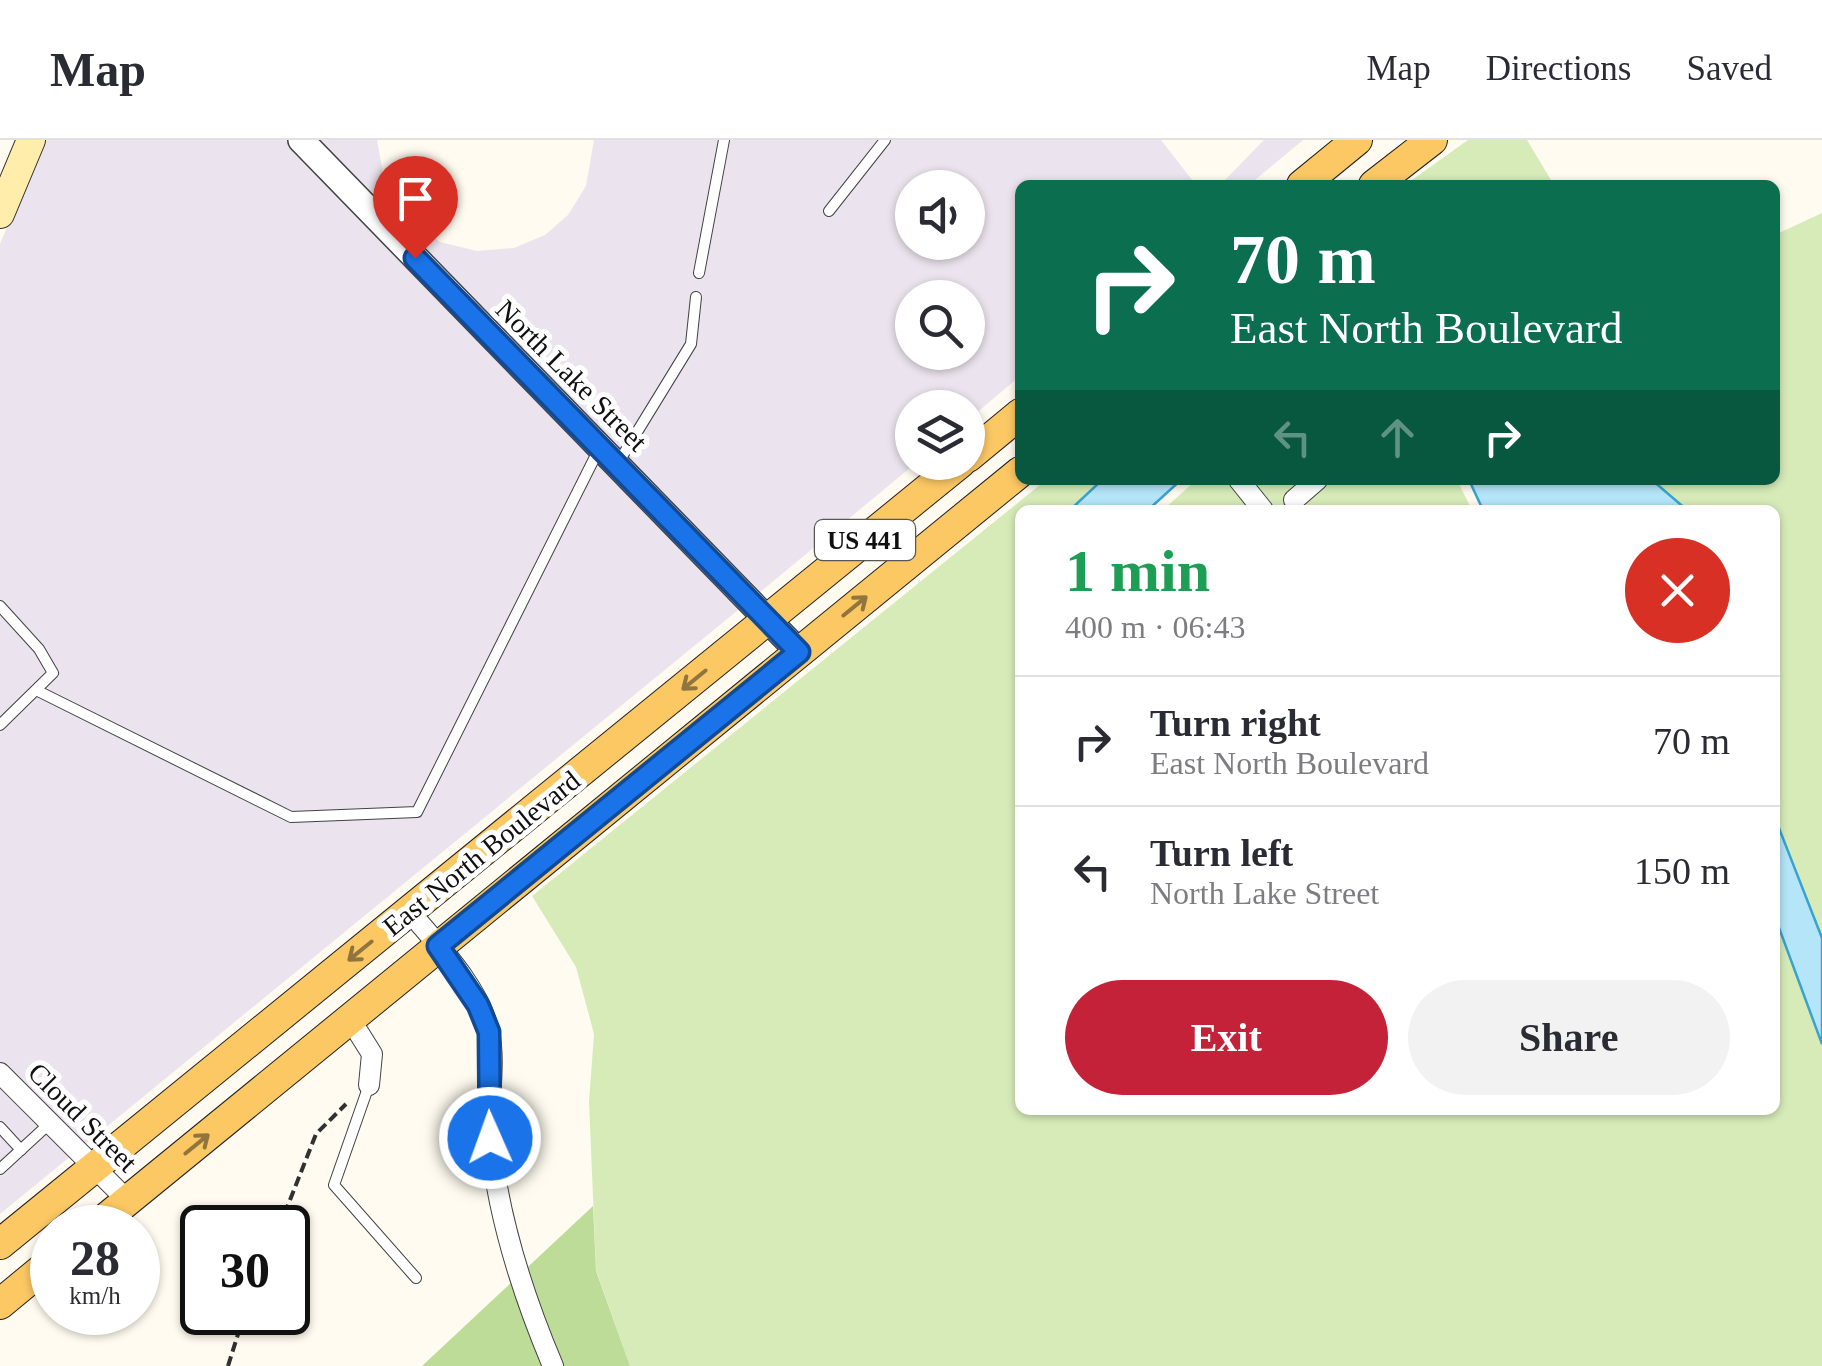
<!DOCTYPE html>
<meta charset="utf-8">
<style>
:root{--surface:#fff;--page:#f2f2f3;--text:#2b2b33;--muted:#7c7c81;--line:#e1e1e2;--accent:#c32239}
body{margin:0;font-family:Georgia,serif;background:var(--page);color:var(--text);height:100vh;display:flex;flex-direction:column;font-size:38px;white-space:nowrap}
*{box-sizing:border-box;margin:0}
p{font-size:32px;color:var(--muted)}
.icon{flex:none;width:55px;height:55px;fill:none;stroke:currentColor;stroke-width:2;stroke-linecap:round;stroke-linejoin:round}
.map{position:relative;flex:1;overflow:hidden}
.drawer{position:absolute;left:1015px;top:365px;width:765px;height:610px;display:flex;flex-direction:column;background:var(--surface);border-radius:15px;box-shadow:0 2px 8px #0004}
.drawer>*{flex:none}
.banner{position:absolute;left:1015px;top:40px;width:765px;height:305px;border-radius:15px;box-shadow:0 2px 8px #0004;background:#0b6e4f;color:#fff;overflow:hidden}
.tools{position:absolute;left:895px;top:30px;display:grid;gap:20px}
.tools a{display:grid;place-items:center;width:90px;height:90px;border-radius:50%;background:var(--surface);box-shadow:0 2px 8px #0004;font-size:50px}
.speed{position:absolute;left:30px;top:1065px;display:flex;gap:20px;font-size:50px;font-weight:700;text-align:center}
.speed>*{display:grid;place-content:center;width:130px;height:130px;border-radius:50%;background:var(--surface);box-shadow:0 2px 8px #0004;line-height:1}
.speed small{font-size:25px;font-weight:400}
.speed .limit{border:5px solid #111;border-radius:15px;background:#fff;color:#111}
.pin{position:absolute;display:grid;place-items:center;width:85px;height:85px;color:#fff;margin:-102px -42px;border-radius:50% 50% 50% 0;rotate:-45deg;box-shadow:0 0 10px #0007}
.pin .icon{rotate:45deg}
.me{position:absolute;width:110px;margin:-55px;rotate:358deg;stroke-linejoin:round;filter:drop-shadow(0 0 8px #0008)}
.turn{display:flex;align-items:center;gap:35px;height:210px;padding:0 50px;font-size:45px}
.turn .icon{width:130px;height:130px;stroke-width:2.5}
.turn b{display:block;font-size:70px;line-height:85px}
.lanes{display:flex;align-items:center;height:95px;padding:0 50px;background:#0003;justify-content:center;gap:50px;direction:ltr}
.lanes .off{opacity:.35}
.round{display:grid;place-items:center;flex:none;width:105px;height:105px;border-radius:52px;background:var(--page)}
.headline{display:flex;align-items:center;justify-content:space-between;height:170px;padding:0 50px}
h1{font-size:60px;font-weight:700;line-height:75px;color:#1e9e55}
.action{display:flex;gap:20px;margin-top:auto;padding:20px 50px}
.action a{flex:1;height:115px;border-radius:60px;background:var(--accent);color:#fff;font-size:40px;font-weight:700;line-height:115px;text-align:center}
.action a+a{background:var(--page);color:var(--text)}
ul{padding:0;list-style:none}
li{display:flex;align-items:center;gap:30px;height:130px;padding:0 50px;border-top:2px solid var(--line)}
li div{flex:1}
li b{display:block;font-size:38px}
li em{font-style:normal}
header{display:flex;align-items:center;gap:60px;box-sizing:border-box;height:140px;padding:0 50px;background:var(--surface);border-bottom:2px solid var(--line)}
header strong{font-size:48px}
nav{display:flex;gap:55px;margin-inline-start:auto;font-size:35px}
.map>svg:first-child{display:block}
.industrial{fill:#ebe3ed;fill-rule:evenodd}
.green{fill:#d7ebb9}
.forest{fill:#bddc97}
.water{fill:#b4e5f8;stroke:#38a3d1;stroke-width:2.5}
.lines{fill:none;stroke-linecap:round;stroke-linejoin:round}
.service-casing{stroke:#424242;stroke-width:12}
.minor-casing{stroke:#424242;stroke-width:22}
.tertiary-casing{stroke:#424242;stroke-width:28}
.secondary-casing{stroke:#313131;stroke-width:30}
.primary-casing{stroke:#202020;stroke-width:32}
.path{stroke:#313131;stroke-width:4;stroke-dasharray:10 5;stroke-linecap:butt}
.service{stroke:#fff;stroke-width:10}
.minor{stroke:#fff;stroke-width:20}
.tertiary{stroke:#fff;stroke-width:25}
.secondary{stroke:#ffeeab;stroke-width:28}
.primary{stroke:#fcc864;stroke-width:30}
.oneway{stroke:#91753e}
.route-casing{stroke:#114b97;stroke-width:25}
.route{stroke:#1a73e8;stroke-width:18}
.labels{text-anchor:middle;stroke-width:10;stroke-linejoin:round;paint-order:stroke}
.shield{fill:#fff;stroke:#575757;stroke-width:2.5}
.shield-label{font-size:25px;font-weight:bold;fill:#0f0f0f}
.street-label{font-size:28px;fill:#0f0f0f;stroke:#fff}
</style>
<header>
<strong>Map</strong>
<nav><a>Map</a><a>Directions</a><a>Saved</a></nav>
</header>
<div class="map">
<svg width="1822" height="1226" viewBox="0 0 1822 1226">
<rect width="100%" height="100%" fill="#fffbf0"/>
<g class="industrial">
<path d="M 43,0 L 287,0 L 743,466 L 0,1074 L 0,104 Z"/>
<path d="M 315,0 L 377,0 L 386,49 L 409,80 L 440,102 L 477,111 L 514,108 L 545,95 L 568,75 L 586,46 L 594,0 L 1161,0 L 1196,45 L 1020,45 L 1020,236 L 968,280 L 968,268 L 912,268 L 912,322 L 916,323 L 759,453 ZM 912,48 L 968,48 L 968,102 L 912,102 ZM 912,158 L 968,158 L 968,212 L 912,212 Z"/>
<path d="M 1264,0 L 1303,0 L 1249,45 L 1220,45 Z"/>
</g>
<g class="green">
<path d="M 1468,0 L 1527,0 L 1554,45 L 1405,45 Z"/>
<path d="M 1822,73 L 1822,798 L 1775,678 L 1775,370 L 1687,370 L 1652,340 L 1775,340 L 1775,95 Z"/>
<path d="M 1046,340 L 1102,340 L 1070,370 L 1020,370 L 1020,970 L 1775,970 L 1775,777 L 1822,904 L 1822,1226 L 630,1226 L 596,1130 L 589,961 L 594,894 L 576,827 L 532,756 Z"/>
<path d="M 1196,340 L 1457,340 L 1472,370 L 1163,370 Z"/>
</g>
<path class="forest" d="M 593,1066 L 596,1131 L 630,1226 L 422,1226 Z"/>
<g class="water">
<path d="M 1102,340 L 1181,340 L 1148,370 L 1070,370 Z"/>
<path d="M 1469,340 L 1652,340 L 1687,370 L 1483,370 Z"/>
<path d="M 1775,678 L 1822,798 L 1822,904 L 1775,777 Z"/>
</g>
<g class="lines">
<g class="service-casing">
<g id="service">
<path d="M 829,71 L 885,0"/>
<path d="M 699,133 L 724,0"/>
<path d="M 618,323 L 691,204 L 696,157"/>
<path d="M 0,466 L 39,509 L 53,533 L 0,585"/>
<path d="M 38,551 L 291,677 L 417,672 L 600,307"/>
<path d="M 369,945 L 334,1045 L 416,1138"/>
<path d="M 0,987 L 21,1010"/>
<path d="M 0,1029 L 50,983"/>
</g>
</g>
<g class="minor-casing">
<g id="minor">
<path d="M 1239,340 L 1263,370"/>
<path d="M 1294,360 L 1317,340"/>
<path d="M 409,771 C 437,804 480,848 489,892 C 496,925 487,964 490,998 C 498,1078 522,1153 553,1226"/>
<path d="M 350,879 L 372,914 L 369,945"/>
<path d="M 0,933 L 127,1060"/>
</g>
</g>
<g class="tertiary-casing">
<path id="tertiary" d="M 301,0 L 799,512"/>
</g>
<g class="secondary-casing">
<path id="secondary" d="M 0,74 L 31,0"/>
</g>
<g class="primary-casing">
<g id="primary">
<path d="M 1302,45 L 1357,0"/>
<path d="M 1374,45 L 1432,0"/>
<path d="M 968,317 L 1020,274"/>
<path d="M 94,1088 L 1020,332"/>
<path d="M 0,1104 L 961,322"/>
<path d="M 0,1164 L 52,1121"/>
</g>
</g>
<g class="path">
<path d="M 279,1088 L 316,994 L 346,964"/>
<path d="M 228,1226 L 245,1172"/>
</g>
<use href="#service" class="service"/>
<use href="#minor" class="minor"/>
<use href="#tertiary" class="tertiary"/>
<use href="#secondary" class="secondary"/>
<use href="#primary" class="primary"/>
</g>
<defs><path id="oneway-shaft" d="M-6 0H5M1.5-3L5.5 0L1.5 3" fill="none" stroke-width="1.6" stroke-linecap="round" stroke-linejoin="round" transform="scale(2.5)"/></defs>
<g class="oneway">
<use href="#oneway-shaft" transform="translate(855 466) rotate(-39)"/>
<use href="#oneway-shaft" transform="translate(694 540) rotate(141)"/>
<use href="#oneway-shaft" transform="translate(360 811) rotate(141)"/>
<use href="#oneway-shaft" transform="translate(197 1004) rotate(-39)"/>
</g>
<g class="lines">
<g class="route-casing">
<path id="route" d="M 415,118 L 799,512 L 438,806 L 478,865 L 489,892 L 490,998"/>
</g>
<use href="#route" class="route"/>
</g>
<g class="labels">
<rect class="shield" x="815" y="380" width="100" height="40" rx="8"/>
<g class="shield-label">
<text x="865" y="409">US 441</text>
</g>
<g class="street-label">
<text transform="translate(572 235) rotate(45)" y="10">North Lake Street</text>
<text transform="translate(481 713) rotate(-39)" y="10">East North Boulevard</text>
<text transform="translate(83 977) rotate(45)" y="10">Cloud Street</text>
</g>
</g>
</svg>
<div class="tools">
<a><svg class="icon" aria-label="sound" viewBox="0 0 24 24"><path d="M4 9h4l5-4v14l-5-4H4zM17 9q2 3 0 6"/></svg></a>
<a><svg class="icon" aria-label="search" viewBox="0 0 24 24"><circle cx="10" cy="10" r="6"/><path d="M15 15l6 6"/></svg></a>
<a><svg class="icon" aria-label="layers" viewBox="0 0 24 24"><path d="M12 4l9 5-9 5-9-5zM3 14l9 5 9-5"/></svg></a>
</div>
<div class="speed"><div>28<small>km/h</small></div><div class="limit">30</div></div>
<div class="pin" style="left:415px;top:118px;background:#d93025"><svg class="icon" aria-label="arrive" viewBox="0 0 24 24"><path d="M6 21V4h12l-3 4 3 4H6"/></svg></div>
<svg class="me" style="left:490px;top:998px" viewBox="-20 -20 40 40"><circle r="17" fill="#1a73e8" stroke="#fff" stroke-width="3"/><path d="M0-11L8 9 0 5-8 9z" fill="#fff"/></svg>
<div class="banner">
<div class="turn"><svg class="icon" aria-label="right" viewBox="0 0 24 24"><path d="M7 20v-9h11M14 6l5 5-5 5"/></svg><div><b>70 m</b>East North Boulevard</div></div>
<div class="lanes"><svg class="icon off" aria-label="left" viewBox="0 0 24 24"><path d="M17 20v-9H6M10 6l-5 5 5 5"/></svg><svg class="icon off" aria-label="ahead" viewBox="0 0 24 24"><path d="M12 20V5M6 11l6-6 6 6"/></svg><svg class="icon" aria-label="right" viewBox="0 0 24 24"><path d="M7 20v-9h11M14 6l5 5-5 5"/></svg></div>
</div>
<section class="drawer">
<div class="headline"><div><h1>1 min</h1><p>400 m · 06:43</p></div><a class="round" style="background:#d93025;color:#fff"><svg class="icon" aria-label="close" viewBox="0 0 24 24"><path d="M6 6l12 12M18 6L6 18"/></svg></a></div>
<ul>
<li><svg class="icon" aria-label="right" viewBox="0 0 24 24"><path d="M7 20v-9h11M14 6l5 5-5 5"/></svg><div><b>Turn right</b><p>East North Boulevard</p></div><em>70 m</em></li>
<li><svg class="icon" aria-label="left" viewBox="0 0 24 24"><path d="M17 20v-9H6M10 6l-5 5 5 5"/></svg><div><b>Turn left</b><p>North Lake Street</p></div><em>150 m</em></li>
</ul>
<div class="action"><a>Exit</a><a>Share</a></div>
</section>
</div>
